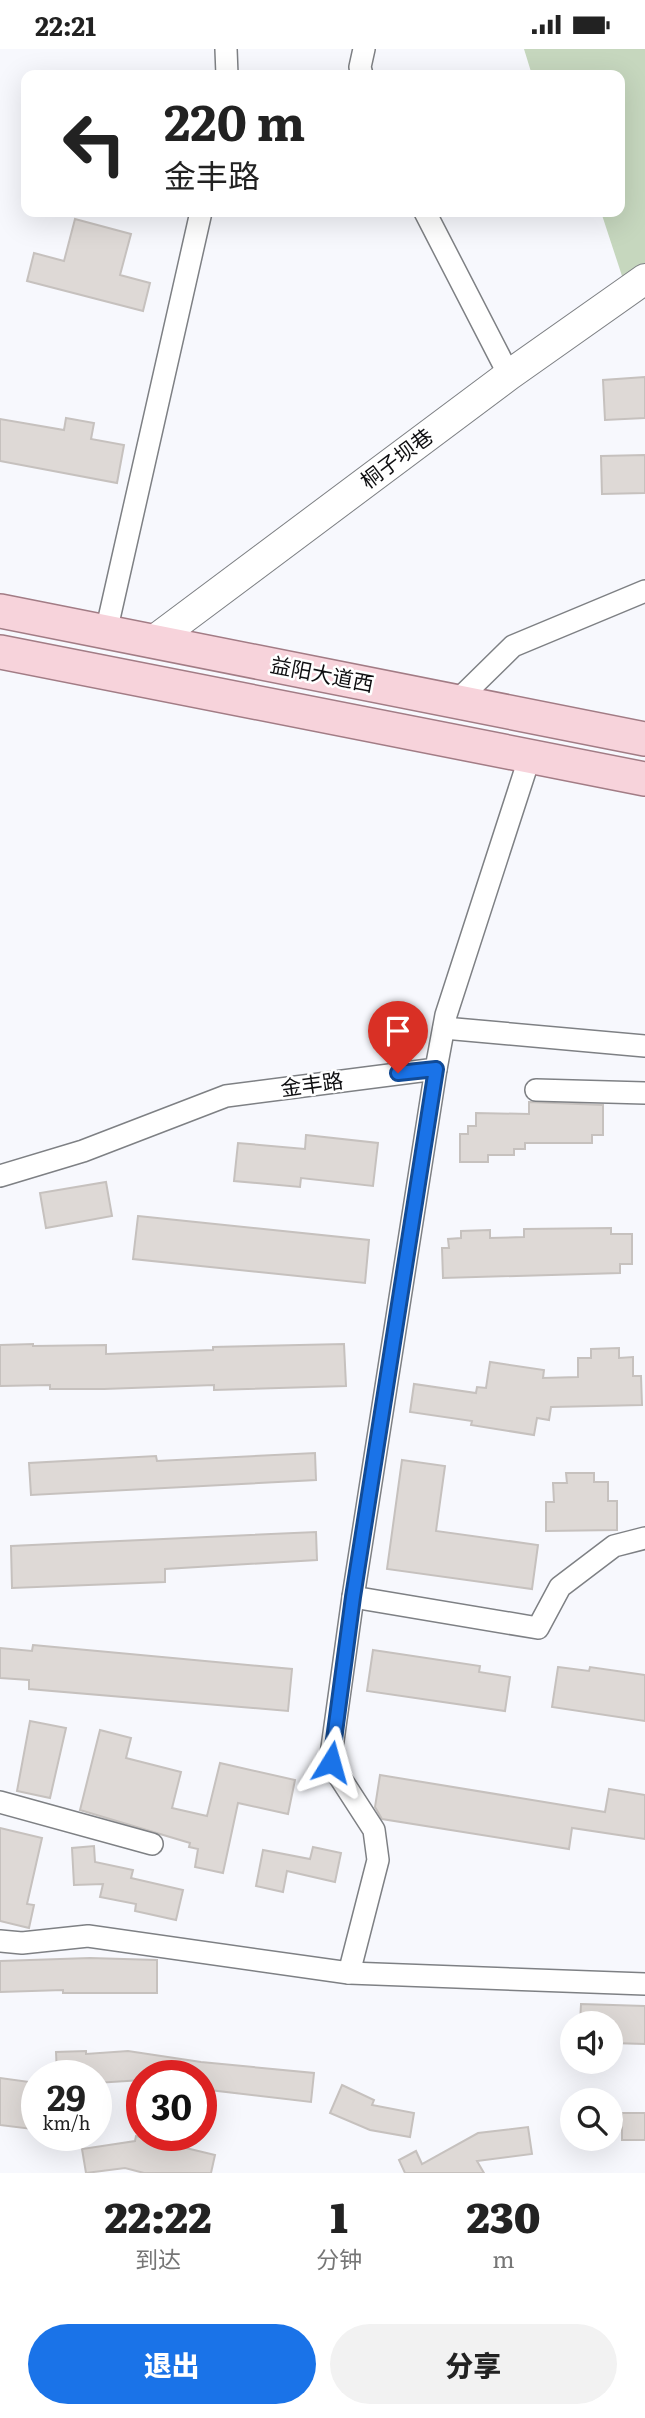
<!DOCTYPE html>
<html lang="zh">
<meta charset="utf-8">
<style>
:root{--surface:#fff;--page:#f2f2f2;--text:#222;--muted:#767676;--accent:#1a73e8}
body{margin:0;font-family:Literata,"Noto Sans SC",serif;background:var(--page);color:var(--text);height:100vh;display:flex;flex-direction:column;font-size:26px;white-space:nowrap}
*{box-sizing:border-box;margin:0}
p{font-size:23px;color:var(--muted)}
.icon{flex:none;width:38px;height:38px;fill:none;stroke:currentColor;stroke-width:2;stroke-linecap:round;stroke-linejoin:round}
.map{position:relative;height:2124px;overflow:hidden}
.side{display:flex;flex-direction:column;background:var(--surface);flex:1}
.side>*{flex:none}
.hud{position:absolute;left:21px;top:21px;width:604px;height:147px;border-radius:14px;box-shadow:0 7px 28px #0002;background:#fff;color:var(--text);overflow:hidden}
.tools{position:absolute;left:560px;top:1962px;display:grid;gap:14px}
.tools a{display:grid;place-items:center;width:63px;height:63px;border-radius:50%;background:var(--surface);box-shadow:0 7px 28px #0002;font-size:35px}
.speed{position:absolute;left:21px;top:2011px;display:flex;gap:14px;font-size:35px;font-weight:700;text-align:center}
.speed>*{display:grid;place-content:center;width:91px;height:91px;border-radius:50%;background:var(--surface);box-shadow:0 7px 28px #0002;line-height:1}
.speed small{font-size:18px;font-weight:400}
.speed .limit{border:10px solid #d22;background:#fff;color:#111}
.pin{position:absolute;display:grid;place-items:center;width:60px;height:60px;color:#fff;margin:-72px -30px;border-radius:50% 50% 50% 0;rotate:-45deg;box-shadow:0 0 7px #0007}
.pin .icon{rotate:45deg}
.me{position:absolute;width:77px;margin:-38px;rotate:8deg;stroke-linejoin:round;filter:drop-shadow(0 0 5px #0008)}
.turn{display:flex;align-items:center;gap:24px;height:147px;padding:0 28px;font-size:32px}
.turn .icon{width:91px;height:91px;stroke-width:2.5}
.turn b{display:block;font-size:49px;line-height:60px}
.eta{display:flex;justify-content:space-evenly;align-items:center;height:119px;text-align:center}
.eta b{font-size:42px;font-weight:800;line-height:49px}
.primary-button{display:flex;gap:14px;margin-top:auto;padding:14px 28px}
.primary-button a{flex:1;height:80px;border-radius:42px;background:var(--accent);color:#fff;font-size:28px;font-weight:800;line-height:80px;text-align:center}
.primary-button a+a{background:var(--page);color:var(--text)}
.status{display:flex;justify-content:space-between;align-items:center;height:49px;padding:0 35px;background:var(--surface);direction:ltr}
.status svg{height:19px;fill:currentColor}
.map>svg:first-child{display:block}
.green{fill:#c6d7be}
.building{fill:#ded9d6;stroke:#c6c1be;stroke-width:2}
.lines{fill:none;stroke-linecap:round;stroke-linejoin:round}
.street-casing{stroke:#7e8084;stroke-width:24}
.secondary-casing{stroke:#7e8084;stroke-width:32}
.primary-casing{stroke:#a27c85;stroke-width:36}
.street{stroke:#fff;stroke-width:21}
.secondary{stroke:#fff;stroke-width:30}
.primary{stroke:#f7d3db;stroke-width:33}
.route-casing{stroke:#114b97;stroke-width:18}
.route{stroke:#1a73e8;stroke-width:12}
.labels{text-anchor:middle;stroke-width:5;stroke-linejoin:round;paint-order:stroke}
.street-label{font-size:21px;fill:#0f0f11;stroke:#fff}
</style>
<div class="status"><b>22:21</b><svg viewBox="0 0 49 12"><path d="M0 12V9h3v3zM5 12V6h3v6zM10 12V3h3v9zM15 12V0h3v12zM26 1h20v11H26zM47 4h2v5h-2z"/></svg></div>
<div class="map">
<svg width="645" height="2124" viewBox="0 0 645 2124">
<rect width="100%" height="100%" fill="#f7f8fd"/>
<path class="green" d="M 524,0 L 645,0 L 645,216 L 623,230 L 601,163 L 620,163 L 620,26 L 532,26 Z"/>
<g class="building">
<path d="M 75,170 L 131,185 L 120,226 L 150,234 L 143,262 L 27,232 L 34,204 L 64,212 Z"/>
<path d="M 645,328 L 645,369 L 605,371 L 603,331 Z"/>
<path d="M 66,369 L 94,374 L 91,390 L 124,396 L 117,434 L 0,412 L 0,370 L 64,381 Z"/>
<path d="M 645,406 L 645,444 L 602,445 L 601,407 Z"/>
<path d="M 529,1053 L 603,1056 L 603,1086 L 592,1086 L 592,1094 L 525,1094 L 525,1100 L 514,1100 L 514,1106 L 488,1106 L 488,1113 L 460,1113 L 460,1085 L 468,1085 L 468,1077 L 476,1077 L 476,1064 L 529,1065 Z"/>
<path d="M 306,1086 L 378,1094 L 373,1137 L 301,1129 L 300,1138 L 234,1132 L 238,1094 L 305,1100 Z"/>
<path d="M 106,1133 L 112,1167 L 46,1179 L 40,1144 Z"/>
<path d="M 138,1167 L 369,1191 L 365,1234 L 133,1210 Z"/>
<path d="M 611,1179 L 611,1185 L 632,1185 L 632,1215 L 620,1215 L 620,1224 L 443,1229 L 442,1199 L 449,1199 L 448,1190 L 461,1189 L 461,1182 L 490,1181 L 490,1189 L 524,1188 L 524,1180 Z"/>
<path d="M 33,1295 L 33,1297 L 106,1296 L 106,1305 L 213,1301 L 213,1298 L 344,1295 L 346,1337 L 214,1341 L 214,1336 L 104,1340 L 50,1340 L 50,1336 L 0,1337 L 0,1296 Z"/>
<path d="M 619,1299 L 619,1309 L 633,1308 L 633,1327 L 641,1327 L 642,1356 L 551,1358 L 549,1371 L 537,1369 L 534,1386 L 471,1376 L 472,1372 L 410,1363 L 414,1335 L 476,1344 L 477,1338 L 486,1339 L 490,1313 L 544,1321 L 543,1329 L 578,1328 L 578,1309 L 591,1309 L 591,1300 Z"/>
<path d="M 315,1404 L 316,1431 L 31,1446 L 29,1414 L 156,1407 L 157,1412 Z"/>
<path d="M 402,1411 L 445,1417 L 436,1482 L 538,1496 L 532,1540 L 387,1520 Z"/>
<path d="M 566,1424 L 594,1424 L 594,1433 L 608,1433 L 608,1452 L 617,1452 L 617,1481 L 546,1482 L 546,1453 L 554,1453 L 553,1434 L 567,1434 Z"/>
<path d="M 316,1483 L 317,1511 L 165,1520 L 165,1533 L 12,1539 L 11,1497 Z"/>
<path d="M 33,1596 L 292,1620 L 288,1662 L 29,1640 L 29,1631 L 0,1629 L 0,1599 L 32,1602 Z"/>
<path d="M 373,1601 L 480,1617 L 479,1623 L 510,1628 L 505,1662 L 367,1642 Z"/>
<path d="M 558,1618 L 589,1622 L 590,1618 L 645,1626 L 645,1672 L 552,1658 Z"/>
<path d="M 30,1672 L 66,1679 L 50,1749 L 17,1742 Z"/>
<path d="M 100,1681 L 131,1689 L 126,1709 L 181,1723 L 172,1759 L 207,1767 L 220,1714 L 295,1731 L 288,1765 L 238,1754 L 223,1824 L 195,1818 L 198,1800 L 189,1798 L 190,1794 L 80,1761 Z"/>
<path d="M 380,1726 L 605,1763 L 609,1740 L 645,1746 L 645,1790 L 572,1779 L 569,1800 L 382,1770 L 375,1758 Z"/>
<path d="M 0,1779 L 42,1789 L 27,1855 L 34,1856 L 29,1879 L 0,1872 Z"/>
<path d="M 94,1797 L 95,1813 L 133,1821 L 131,1829 L 183,1841 L 176,1871 L 135,1862 L 136,1855 L 100,1848 L 103,1835 L 74,1836 L 72,1799 Z"/>
<path d="M 313,1798 L 341,1804 L 335,1833 L 287,1822 L 283,1843 L 256,1837 L 263,1801 L 310,1810 Z"/>
<path d="M 90,1909 L 157,1911 L 157,1944 L 63,1944 L 63,1941 L 0,1943 L 0,1912 Z"/>
<path d="M 581,1955 L 645,1957 L 645,1995 L 611,1994 L 611,1974 L 580,1974 Z"/>
<path d="M 86,2002 L 86,2005 L 128,2002 L 201,2013 L 314,2024 L 311,2053 L 201,2040 L 201,2026 L 142,2026 L 142,2031 L 96,2034 L 96,2026 L 57,2026 L 56,2003 Z"/>
<path d="M 0,2029 L 37,2034 L 32,2080 L 0,2076 Z"/>
<path d="M 342,2036 L 374,2051 L 372,2056 L 414,2064 L 410,2088 L 370,2081 L 330,2064 Z"/>
<rect x="622" y="2064" width="23" height="27"/>
<path d="M 528,2078 L 532,2105 L 477,2112 L 484,2124 L 405,2124 L 399,2111 L 416,2102 L 422,2115 L 478,2084 Z"/>
<path d="M 136,2087 L 215,2106 L 211,2124 L 144,2124 L 125,2119 L 86,2124 L 82,2100 L 135,2092 Z"/>
</g>
<g class="lines">
<g class="street-casing">
<g id="street">
<path d="M 226,0 L 227,26"/>
<path d="M 362,26 L 360,18 L 364,0"/>
<path d="M 425,163 L 509,326"/>
<path d="M 106,583 L 201,163"/>
<path d="M 456,653 L 513,597 L 645,542"/>
<path d="M 444,979 L 645,997"/>
<path d="M 536,1041 L 645,1044"/>
<path d="M 0,1127 L 83,1102 L 226,1047 L 436,1020 L 446,966 L 530,707"/>
<path d="M 353,1548 L 538,1579 L 560,1538 L 614,1497 L 645,1489"/>
<path d="M 0,1753 L 152,1795"/>
<path d="M 0,1892 L 22,1894 L 88,1887 L 349,1924 L 645,1935"/>
<path d="M 349,1924 L 378,1811 L 374,1781 L 330,1713 L 353,1548 L 436,1020"/>
</g>
</g>
<g class="secondary-casing">
<path id="secondary" d="M 152,593 L 509,326 L 645,230"/>
</g>
<g class="primary-casing">
<g id="primary">
<path d="M 0,562 L 645,690"/>
<path d="M 0,603 L 645,730"/>
</g>
</g>
<use href="#street" class="street"/>
<use href="#secondary" class="secondary"/>
<use href="#primary" class="primary"/>
</g>
<g class="lines">
<g class="route-casing">
<path id="route" d="M 331,1713 L 353,1548 L 436,1020 L 398,1024"/>
</g>
<use href="#route" class="route"/>
</g>
<g class="labels">
<g class="street-label">
<text transform="translate(397 410) rotate(-37)" y="7">桐子坝巷</text>
<text transform="translate(322 626) rotate(11)" y="7">益阳大道西</text>
<text transform="translate(312 1036) rotate(-8)" y="7">金丰路</text>
</g>
</g>
</svg>
<div class="tools">
<a><svg class="icon" aria-label="sound" viewBox="0 0 24 24"><path d="M4 9h4l5-4v14l-5-4H4zM17 9q2 3 0 6"/></svg></a>
<a><svg class="icon" aria-label="search" viewBox="0 0 24 24"><circle cx="10" cy="10" r="6"/><path d="M15 15l6 6"/></svg></a>
</div>
<div class="speed"><div>29<small>km/h</small></div><div class="limit">30</div></div>
<div class="pin" style="left:398px;top:1024px;background:#d93025"><svg class="icon" aria-label="arrive" viewBox="0 0 24 24"><path d="M6 21V4h12l-3 4 3 4H6"/></svg></div>
<svg class="me" style="left:331px;top:1713px" viewBox="-20 -20 40 40"><path d="M0-17L14 15 0 8-14 15z" fill="#1a73e8" stroke="#fff" stroke-width="4"/></svg>
<div class="hud">
<div class="turn"><svg class="icon" aria-label="left" viewBox="0 0 24 24"><path d="M17 20v-9H6M10 6l-5 5 5 5"/></svg><div><b>220 m</b>金丰路</div></div>
</div>
</div>
<section class="side">
<div class="eta">
<div><b>22:22</b><p>到达</p></div>
<div><b>1</b><p>分钟</p></div>
<div><b>230</b><p>m</p></div>
</div>
<div class="primary-button"><a>退出</a><a>分享</a></div>
</section>
